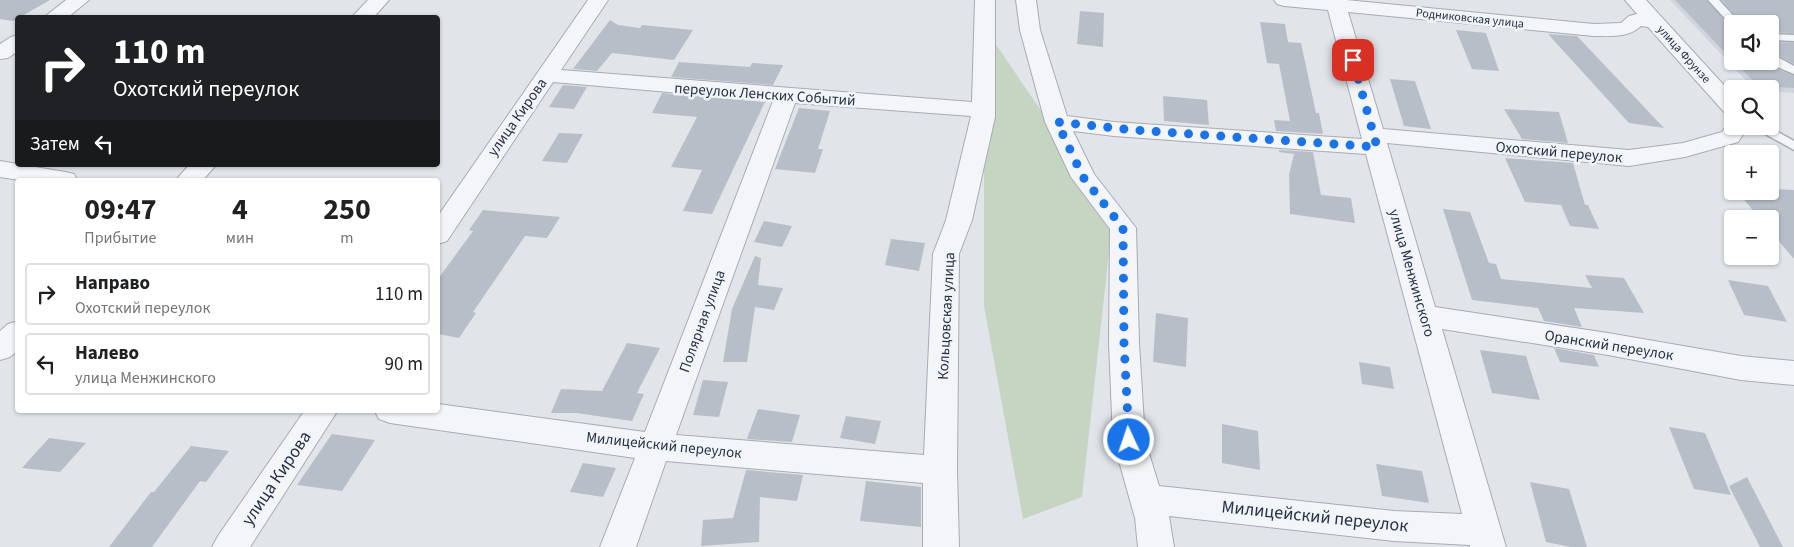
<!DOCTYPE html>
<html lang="ru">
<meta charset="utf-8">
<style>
:root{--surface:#fff;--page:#f2f2f2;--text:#202124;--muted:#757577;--line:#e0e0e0}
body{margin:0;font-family:"Source Sans 3",sans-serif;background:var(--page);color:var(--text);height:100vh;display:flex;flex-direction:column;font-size:19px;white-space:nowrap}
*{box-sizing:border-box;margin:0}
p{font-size:16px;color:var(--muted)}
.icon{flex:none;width:28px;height:28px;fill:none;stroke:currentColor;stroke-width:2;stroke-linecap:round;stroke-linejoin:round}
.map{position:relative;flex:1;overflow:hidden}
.side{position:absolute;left:15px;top:178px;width:425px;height:235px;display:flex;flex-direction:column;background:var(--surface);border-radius:5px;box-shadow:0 1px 4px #0004}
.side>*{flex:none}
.banner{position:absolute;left:15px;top:15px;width:425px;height:152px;border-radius:5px;box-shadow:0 1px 4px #0004;background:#202124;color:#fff;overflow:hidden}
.tools{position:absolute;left:1724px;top:15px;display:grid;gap:10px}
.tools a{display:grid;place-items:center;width:55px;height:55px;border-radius:5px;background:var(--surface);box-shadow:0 1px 4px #0004;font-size:25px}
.pin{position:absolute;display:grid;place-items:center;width:42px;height:42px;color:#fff;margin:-21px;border-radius:10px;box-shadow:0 2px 8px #0006}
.me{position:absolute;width:55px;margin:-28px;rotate:357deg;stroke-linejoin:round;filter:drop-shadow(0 0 4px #0008)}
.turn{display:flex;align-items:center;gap:18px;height:105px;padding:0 15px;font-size:22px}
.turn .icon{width:65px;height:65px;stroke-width:2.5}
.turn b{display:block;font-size:35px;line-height:42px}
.then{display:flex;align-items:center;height:48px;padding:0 15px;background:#0003;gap:10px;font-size:19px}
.eta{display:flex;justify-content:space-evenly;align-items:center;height:85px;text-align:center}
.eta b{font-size:30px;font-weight:700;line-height:35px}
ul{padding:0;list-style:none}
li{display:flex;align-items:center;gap:15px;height:62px;margin:0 10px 8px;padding:0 5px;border:2px solid var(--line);border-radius:5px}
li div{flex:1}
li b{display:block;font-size:19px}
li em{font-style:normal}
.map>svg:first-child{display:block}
.built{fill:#cfd4dd;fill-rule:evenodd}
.green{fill:#c6d5c1}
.building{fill:#b8bec8}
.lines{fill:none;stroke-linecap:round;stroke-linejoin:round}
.lane-casing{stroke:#a6acb5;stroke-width:3}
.street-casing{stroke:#a6acb5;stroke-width:2}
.lane{fill:#f4f5f8;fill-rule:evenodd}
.street{fill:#f4f5f8;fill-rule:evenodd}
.route{stroke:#1a73e8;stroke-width:9;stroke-dasharray:0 16.2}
.labels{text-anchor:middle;stroke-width:5;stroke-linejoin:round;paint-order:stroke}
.far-street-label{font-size:12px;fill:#283243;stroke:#f1f4f8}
.street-label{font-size:15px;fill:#283243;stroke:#f1f4f8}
.near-street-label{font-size:18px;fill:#283243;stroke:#f1f4f8}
</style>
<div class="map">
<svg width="1794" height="547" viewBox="0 0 1794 547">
<rect width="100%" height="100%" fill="#e1e5ea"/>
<path class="built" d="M 1670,0 L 1794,0 L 1794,93 L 1770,91 L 1770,89 L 1754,89 ZM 1732,24 L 1770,24 L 1770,61 L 1732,61 Z"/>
<path class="green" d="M 984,27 L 1113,216 L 1082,497 L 1023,519 L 984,306 Z"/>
<g class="building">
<path d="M 0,0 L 50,0 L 13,21 L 0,19 Z"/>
<path d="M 1675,0 L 1706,0 L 1732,28 L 1732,60 Z"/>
<path d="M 1722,0 L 1794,0 L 1794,33 L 1770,32 L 1770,24 L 1743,24 Z"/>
<path d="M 1080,11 L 1104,13 L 1103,47 L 1077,44 Z"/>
<path d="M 610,20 L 618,25 L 640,28 L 642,25 L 693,30 L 674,60 L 612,53 L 597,71 L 573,69 Z"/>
<path d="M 1260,22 L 1285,24 L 1288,42 L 1301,43 L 1316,113 L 1319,113 L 1323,134 L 1276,131 L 1274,120 L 1290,121 L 1279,64 L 1267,63 Z"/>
<path d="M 1456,30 L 1486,33 L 1499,71 L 1472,69 Z"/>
<path d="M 1548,34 L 1577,36 L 1664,128 L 1629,123 Z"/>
<path d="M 1770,42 L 1794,43 L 1794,64 L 1770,51 Z"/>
<path d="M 1734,61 L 1767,61 L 1774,68 L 1794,76 L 1794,88 L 1758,86 Z"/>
<path d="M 679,62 L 750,67 L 752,63 L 783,65 L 773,85 L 671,77 Z"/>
<path d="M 1390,79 L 1415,81 L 1431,129 L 1404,126 Z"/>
<path d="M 563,85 L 587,87 L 574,109 L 549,107 Z"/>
<path d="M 662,93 L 765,102 L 712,214 L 683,211 L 702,170 L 671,167 L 697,117 L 652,113 Z"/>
<path d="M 1163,96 L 1207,100 L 1209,125 L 1164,121 Z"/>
<path d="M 799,108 L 830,111 L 818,149 L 823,149 L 815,173 L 775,169 Z"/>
<path d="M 1504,109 L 1559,112 L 1568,143 L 1522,139 Z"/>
<path d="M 559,133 L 583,134 L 567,163 L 542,161 Z"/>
<path d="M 1279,150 L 1313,152 L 1321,195 L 1351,198 L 1355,223 L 1290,214 L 1289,175 L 1294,154 L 1279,152 Z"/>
<path d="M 1505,158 L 1573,163 L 1585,205 L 1588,205 L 1599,229 L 1570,226 L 1561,205 L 1525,202 Z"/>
<path d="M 1770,189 L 1794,190 L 1794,259 L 1770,231 L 1770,219 L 1760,219 L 1737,191 L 1770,191 Z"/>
<path d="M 1443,209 L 1470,212 L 1489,263 L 1496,264 L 1501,279 L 1592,288 L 1585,275 L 1624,278 L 1644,313 L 1574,308 L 1582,327 L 1544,321 L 1538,308 L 1472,300 Z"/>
<path d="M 483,210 L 560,217 L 547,238 L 525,236 L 473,312 L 476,313 L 459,338 L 438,334 L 438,279 L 473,231 L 469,230 Z"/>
<path d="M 764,221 L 792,226 L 782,247 L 754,242 Z"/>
<path d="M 891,239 L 925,243 L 919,271 L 885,265 Z"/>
<path d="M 755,256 L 761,258 L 758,285 L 783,288 L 774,310 L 755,307 L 747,362 L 723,362 L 732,309 Z"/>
<path d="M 1728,280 L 1768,286 L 1787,322 L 1744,315 Z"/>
<path d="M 1156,313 L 1188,318 L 1186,367 L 1153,362 Z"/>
<path d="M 627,343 L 660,348 L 637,393 L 644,394 L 632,421 L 576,413 L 551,413 L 561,389 L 602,391 Z"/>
<path d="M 1554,348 L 1594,355 L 1599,367 L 1560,362 Z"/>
<path d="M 1480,350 L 1526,356 L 1540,400 L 1492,393 Z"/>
<path d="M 1359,362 L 1390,367 L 1394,389 L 1362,384 Z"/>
<path d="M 703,380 L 728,382 L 719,417 L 693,415 Z"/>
<path d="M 758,409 L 800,415 L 792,442 L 747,439 Z"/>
<path d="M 846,416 L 881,421 L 875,444 L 840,438 Z"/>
<path d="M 1222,424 L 1258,431 L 1260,470 L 1222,463 Z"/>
<path d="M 1669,427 L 1705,433 L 1731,495 L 1694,489 Z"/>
<path d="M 332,434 L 375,440 L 342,491 L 297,485 Z"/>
<path d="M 49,438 L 86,443 L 60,472 L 22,468 Z"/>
<path d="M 191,446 L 229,451 L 206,482 L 200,481 L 152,547 L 109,547 L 151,492 L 154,492 Z"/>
<path d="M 583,463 L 616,468 L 603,497 L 570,492 Z"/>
<path d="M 1376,464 L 1422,471 L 1429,503 L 1382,496 Z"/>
<path d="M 746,470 L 803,475 L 797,501 L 760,497 L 759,542 L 701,546 L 703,520 L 733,518 Z"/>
<path d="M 1747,477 L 1783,547 L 1760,547 L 1729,486 Z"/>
<path d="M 866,481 L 921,487 L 921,527 L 860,521 Z"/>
<path d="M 1530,482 L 1569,489 L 1587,547 L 1571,547 L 1546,542 Z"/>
</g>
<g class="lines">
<g class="lane-casing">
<g id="lane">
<path d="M 1708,0 L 1719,0 L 1741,24 L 1732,24 L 1732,26 Z"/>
<path d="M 1770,34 L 1794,35 L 1794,41 L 1770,40 Z"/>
<path d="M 1770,53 L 1794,66 L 1794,74 L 1775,66 L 1769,61 Z"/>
<path d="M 1751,126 L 1767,126 L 1794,141 L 1794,150 Z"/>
</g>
</g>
<g class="street-casing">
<g id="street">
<path d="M 66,0 L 89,0 L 67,18 L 43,18 Z"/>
<path d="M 368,0 L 389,0 L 373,18 L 351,18 Z"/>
<path d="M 588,0 L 608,0 L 561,70 L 972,102 L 975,0 L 995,0 L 995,117 L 972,220 L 959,254 L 957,470 L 959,547 L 923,547 L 923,483 L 666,461 L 636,547 L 600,547 L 635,458 L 390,423 L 379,419 L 374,410 L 438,410 L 438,404 L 645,432 L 773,101 L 553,82 L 447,241 L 438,244 L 438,216 ZM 795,103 L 971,116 L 946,220 L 933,254 L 924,455 L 676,435 Z"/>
<path d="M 1016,0 L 1036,0 L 1040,30 L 1067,116 L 1114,122 L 1362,139 L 1328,10 L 1284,6 L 1277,4 L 1274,0 L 1346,0 L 1594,24 L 1621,23 L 1629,16 L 1637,14 L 1625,0 L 1646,0 L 1732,94 L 1732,114 L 1724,112 L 1648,27 L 1641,26 C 1628,38 1611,36 1594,36 L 1348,12 L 1383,129 L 1629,150 L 1683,143 L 1722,132 L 1730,121 L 1732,120 L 1732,126 L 1749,126 L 1738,142 L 1685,157 L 1629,166 L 1387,143 L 1435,307 L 1608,333 L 1741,356 L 1794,361 L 1794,385 L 1741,380 L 1608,355 L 1442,329 L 1506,547 L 1470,547 L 1470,545 L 1394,541 L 1169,516 L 1174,547 L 1138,547 L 1135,518 L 1113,440 L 1109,343 L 1110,229 L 1071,177 L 1045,122 L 1020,30 ZM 1073,131 L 1114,136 L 1366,154 L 1462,514 L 1394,511 L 1159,486 L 1145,440 L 1139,343 L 1136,228 L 1094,174 Z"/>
<path d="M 18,35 L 18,51 L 8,58 L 0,59 L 0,44 L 11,37 Z"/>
<path d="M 0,161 L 65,172 L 74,174 L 77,180 L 19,180 L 0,177 Z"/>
<path d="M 189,165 L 216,165 L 203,180 L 176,180 Z"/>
<path d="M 18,321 L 18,350 L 10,357 L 0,360 L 0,331 L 8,324 Z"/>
<path d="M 305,410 L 338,410 L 250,547 L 212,547 L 218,536 Z"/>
</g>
</g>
<use href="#lane" class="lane"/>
<use href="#street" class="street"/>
</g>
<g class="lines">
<path class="route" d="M 1129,440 L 1124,343 L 1123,228 L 1083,177 L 1057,122 L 1134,130 L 1377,147 L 1353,60"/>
</g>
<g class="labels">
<g class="far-street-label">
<text transform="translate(1470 18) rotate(6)" y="4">Родниковская улица</text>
<text transform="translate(1684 54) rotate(48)" y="4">улица Фрунзе</text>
</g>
<g class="street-label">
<text transform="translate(765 94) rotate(4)" y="5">переулок Ленских Событий</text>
<text transform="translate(517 117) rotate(-55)" y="5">улица Кирова</text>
<text transform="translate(1559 152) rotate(5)" y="5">Охотский переулок</text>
<text transform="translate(1412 273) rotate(74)" y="5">улица Менжинского</text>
<text transform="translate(946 316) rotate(-87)" y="5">Кольцовская улица</text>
<text transform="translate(702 321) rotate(-70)" y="5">Полярная улица</text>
<text transform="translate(1609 345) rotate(9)" y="5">Оранский переулок</text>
<text transform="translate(664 445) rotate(6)" y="5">Милицейский переулок</text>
</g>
<g class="near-street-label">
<text transform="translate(276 478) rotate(-56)" y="6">улица Кирова</text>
<text transform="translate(1315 516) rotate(6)" y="6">Милицейский переулок</text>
</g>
</g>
</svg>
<div class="tools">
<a><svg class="icon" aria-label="sound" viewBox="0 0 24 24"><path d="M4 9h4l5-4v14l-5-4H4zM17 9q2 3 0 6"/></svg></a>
<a><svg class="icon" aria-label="search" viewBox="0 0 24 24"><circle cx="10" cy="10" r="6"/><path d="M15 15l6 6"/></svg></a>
<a>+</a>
<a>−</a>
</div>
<div class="pin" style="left:1353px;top:60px;background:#d93025"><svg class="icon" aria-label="arrive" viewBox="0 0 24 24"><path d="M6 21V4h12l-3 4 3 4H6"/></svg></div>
<svg class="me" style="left:1129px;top:440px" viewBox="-20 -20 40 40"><circle r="17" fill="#1a73e8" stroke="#fff" stroke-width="3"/><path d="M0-11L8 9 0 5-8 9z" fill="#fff"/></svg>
<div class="banner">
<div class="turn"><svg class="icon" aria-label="right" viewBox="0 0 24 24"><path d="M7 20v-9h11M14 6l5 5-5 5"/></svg><div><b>110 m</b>Охотский переулок</div></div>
<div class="then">Затем<svg class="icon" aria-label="left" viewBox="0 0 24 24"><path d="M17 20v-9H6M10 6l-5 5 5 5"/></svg></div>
</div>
<section class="side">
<div class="eta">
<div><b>09:47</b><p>Прибытие</p></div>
<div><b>4</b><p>мин</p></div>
<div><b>250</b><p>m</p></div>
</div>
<ul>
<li><svg class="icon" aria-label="right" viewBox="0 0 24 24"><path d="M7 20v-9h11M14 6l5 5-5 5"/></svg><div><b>Направо</b><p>Охотский переулок</p></div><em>110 m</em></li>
<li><svg class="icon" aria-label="left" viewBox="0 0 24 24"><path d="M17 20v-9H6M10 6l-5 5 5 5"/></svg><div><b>Налево</b><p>улица Менжинского</p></div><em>90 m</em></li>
</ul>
</section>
</div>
